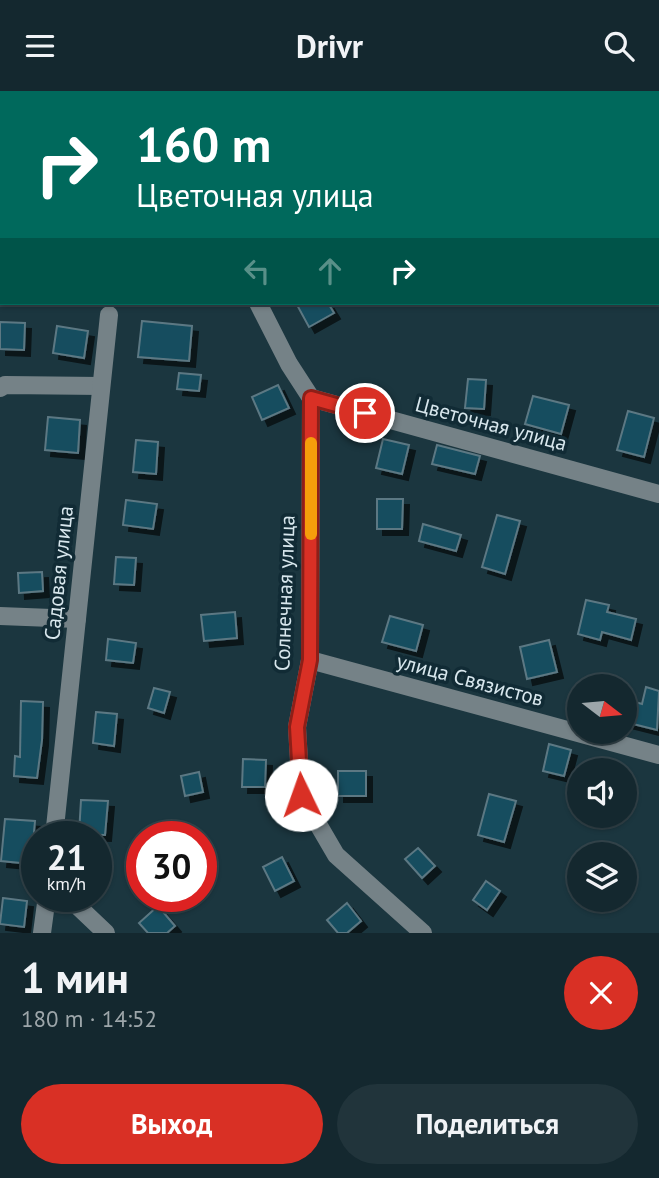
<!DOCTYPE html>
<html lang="ru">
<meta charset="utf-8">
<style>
:root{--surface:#14282f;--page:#21343b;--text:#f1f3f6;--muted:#9da6aa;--line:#33444b;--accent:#d93025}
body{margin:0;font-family:"PT Sans",sans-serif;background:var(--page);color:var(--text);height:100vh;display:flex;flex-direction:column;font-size:26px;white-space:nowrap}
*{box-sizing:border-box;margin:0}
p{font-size:23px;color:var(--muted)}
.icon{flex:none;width:38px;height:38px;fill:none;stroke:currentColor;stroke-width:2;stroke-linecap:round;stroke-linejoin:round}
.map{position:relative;height:842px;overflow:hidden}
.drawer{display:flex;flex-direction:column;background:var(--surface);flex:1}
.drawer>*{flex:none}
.guide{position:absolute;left:0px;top:0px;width:660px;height:214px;box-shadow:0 2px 5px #0004,0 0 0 2px var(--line);background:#00695c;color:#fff;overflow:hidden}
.needle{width:46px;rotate:106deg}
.controls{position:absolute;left:567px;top:583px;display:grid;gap:14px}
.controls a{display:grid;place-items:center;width:70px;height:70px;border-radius:50%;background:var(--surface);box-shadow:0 2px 5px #0004,0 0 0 2px var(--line);font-size:35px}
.speed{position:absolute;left:21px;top:730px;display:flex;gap:14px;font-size:35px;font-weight:700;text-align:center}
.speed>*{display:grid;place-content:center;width:91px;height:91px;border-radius:50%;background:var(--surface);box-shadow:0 2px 5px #0004,0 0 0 2px var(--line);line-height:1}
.speed small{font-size:18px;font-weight:400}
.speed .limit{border:10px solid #d22;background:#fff;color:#111}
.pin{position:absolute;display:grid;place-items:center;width:60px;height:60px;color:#fff;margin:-30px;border:4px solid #fff;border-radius:50%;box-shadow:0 2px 7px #0007}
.me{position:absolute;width:77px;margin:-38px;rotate:357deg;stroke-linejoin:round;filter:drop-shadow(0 0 5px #0008)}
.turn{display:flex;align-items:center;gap:24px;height:147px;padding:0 21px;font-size:32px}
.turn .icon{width:91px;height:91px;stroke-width:2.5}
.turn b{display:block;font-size:49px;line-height:60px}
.lanes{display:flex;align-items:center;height:66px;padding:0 21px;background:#0003;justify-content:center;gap:35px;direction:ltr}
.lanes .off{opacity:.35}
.round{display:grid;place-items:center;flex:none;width:74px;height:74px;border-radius:37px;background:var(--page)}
.headline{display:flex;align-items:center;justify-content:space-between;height:119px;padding:0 21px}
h1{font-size:42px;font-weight:700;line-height:52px}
.button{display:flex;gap:14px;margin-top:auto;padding:14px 21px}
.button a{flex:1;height:80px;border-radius:42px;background:var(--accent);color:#fff;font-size:28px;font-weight:700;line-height:80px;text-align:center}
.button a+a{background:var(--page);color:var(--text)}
header{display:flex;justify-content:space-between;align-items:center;height:91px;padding:0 21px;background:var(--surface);font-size:32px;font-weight:700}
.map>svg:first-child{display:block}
.building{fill:#134d5f;stroke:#5c7883;stroke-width:2;filter:url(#shadow)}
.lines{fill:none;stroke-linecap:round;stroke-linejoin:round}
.minor{stroke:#758287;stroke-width:18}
.route-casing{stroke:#8d1f18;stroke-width:18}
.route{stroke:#d93025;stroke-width:12}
.slow{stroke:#f59e0b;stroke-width:12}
.labels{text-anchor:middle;stroke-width:7;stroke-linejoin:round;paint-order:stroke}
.street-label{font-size:21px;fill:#d8e7ed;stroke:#112b35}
</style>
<header><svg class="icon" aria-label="menu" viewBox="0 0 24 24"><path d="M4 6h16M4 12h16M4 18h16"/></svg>Drivr<svg class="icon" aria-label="search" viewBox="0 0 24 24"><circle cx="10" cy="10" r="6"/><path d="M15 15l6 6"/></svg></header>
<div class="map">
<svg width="659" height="842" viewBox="0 0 659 842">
<defs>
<filter id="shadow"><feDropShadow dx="6" dy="6" stdDeviation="0" flood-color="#0009"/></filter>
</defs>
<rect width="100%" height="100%" fill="#1b363f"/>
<g class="building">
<path d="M 296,212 L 328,212 L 334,222 L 309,236 Z"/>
<path d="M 142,230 L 192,235 L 189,270 L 138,266 Z"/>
<path d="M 0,231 L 25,232 L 24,259 L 0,258 Z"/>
<path d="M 57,235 L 88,240 L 84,267 L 53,262 Z"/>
<path d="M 179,282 L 201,284 L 199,300 L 177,298 Z"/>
<path d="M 468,288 L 486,289 L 484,318 L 465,317 Z"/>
<path d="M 278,294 L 289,317 L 262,329 L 252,306 Z"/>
<path d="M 533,305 L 569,314 L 561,343 L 525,333 Z"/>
<path d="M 628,320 L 654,327 L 644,366 L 617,359 Z"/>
<path d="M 48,326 L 80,329 L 78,362 L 45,359 Z"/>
<path d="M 383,348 L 409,354 L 402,383 L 376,377 Z"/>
<path d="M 136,349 L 158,351 L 156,383 L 133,381 Z"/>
<path d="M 437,354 L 480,365 L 475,383 L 432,373 Z"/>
<path d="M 377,408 L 403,408 L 402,438 L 377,438 Z"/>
<path d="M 126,409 L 157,413 L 153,438 L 123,434 Z"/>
<path d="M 497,424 L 520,430 L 505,483 L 482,476 Z"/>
<path d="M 423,433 L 461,444 L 456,460 L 419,450 Z"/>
<path d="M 116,466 L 136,467 L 134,494 L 114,493 Z"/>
<path d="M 42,481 L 43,500 L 19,502 L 18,482 Z"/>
<path d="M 586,509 L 609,514 L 607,521 L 636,528 L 631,549 L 602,541 L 600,549 L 578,543 Z"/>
<path d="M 235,521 L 237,547 L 204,550 L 201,524 Z"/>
<path d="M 390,525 L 423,534 L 416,560 L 382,551 Z"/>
<path d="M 108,548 L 136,552 L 133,572 L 106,569 Z"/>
<path d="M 549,549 L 557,581 L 527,588 L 520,556 Z"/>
<path d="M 646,596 L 659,600 L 657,639 L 625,631 L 625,608 L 642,613 Z"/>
<path d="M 154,597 L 170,601 L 164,622 L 148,617 Z"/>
<path d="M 21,610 L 43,611 L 42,649 L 37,687 L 14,685 L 15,665 L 20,666 Z"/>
<path d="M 96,621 L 117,623 L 114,655 L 93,652 Z"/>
<path d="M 549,653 L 571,659 L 564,685 L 543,680 Z"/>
<path d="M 243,668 L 266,669 L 265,696 L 242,696 Z"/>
<rect x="338" y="680" width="28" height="25"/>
<path d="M 199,681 L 203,701 L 185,705 L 181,685 Z"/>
<path d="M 489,703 L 516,710 L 504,751 L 478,744 Z"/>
<path d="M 81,709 L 108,710 L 105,744 L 79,743 Z"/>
<path d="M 5,728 L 35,730 L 31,773 L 1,770 Z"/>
<path d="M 418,757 L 435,775 L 422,787 L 405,768 Z"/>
<path d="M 282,766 L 294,790 L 275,800 L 263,776 Z"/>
<path d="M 486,790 L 500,800 L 487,819 L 473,809 Z"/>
<path d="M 3,807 L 27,810 L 24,836 L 0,833 Z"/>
<path d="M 347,812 L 361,830 L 347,842 L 338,842 L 327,829 Z"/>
<path d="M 158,815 L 175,835 L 167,842 L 148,842 L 139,832 Z"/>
</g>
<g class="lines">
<g class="minor">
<path d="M 152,0 L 153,2"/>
<path d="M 436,0 L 437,2"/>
<path d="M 658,131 L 659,131"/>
<path d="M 258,212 L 289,273 L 311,307 L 310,569 L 297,636 L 301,704 L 336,764 L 423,842"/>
<path d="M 0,297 L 5,294 L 101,295"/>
<path d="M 311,307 L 659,403"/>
<path d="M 0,525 L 77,528"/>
<path d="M 310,569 L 659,664"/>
<path d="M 54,746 L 109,224"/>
<path d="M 67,805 L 106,842"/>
<path d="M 42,842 L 47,805"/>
</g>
</g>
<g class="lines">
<g class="route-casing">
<path id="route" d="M 301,704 L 297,636 L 310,569 L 311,307 L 365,322"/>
</g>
<use href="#route" class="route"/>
<path class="slow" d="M 311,443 L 311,352"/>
</g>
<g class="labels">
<g class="street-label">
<text transform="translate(491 333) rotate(15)" y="7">Цветочная улица</text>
<text transform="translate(59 482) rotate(-84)" y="7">Садовая улица</text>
<text transform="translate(285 502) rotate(-88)" y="7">Солнечная улица</text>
<text transform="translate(470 589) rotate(15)" y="7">улица Связистов</text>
</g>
</g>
</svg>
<div class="controls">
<a><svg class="needle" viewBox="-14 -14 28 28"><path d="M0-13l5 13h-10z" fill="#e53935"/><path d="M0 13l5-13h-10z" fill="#9da6aa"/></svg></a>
<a><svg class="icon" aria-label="sound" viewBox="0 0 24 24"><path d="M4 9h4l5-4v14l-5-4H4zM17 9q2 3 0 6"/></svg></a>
<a><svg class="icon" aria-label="layers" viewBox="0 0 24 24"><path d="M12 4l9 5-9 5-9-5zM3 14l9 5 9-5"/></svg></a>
</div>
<div class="speed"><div>21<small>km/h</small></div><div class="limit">30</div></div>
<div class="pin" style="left:365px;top:322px;background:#d93025"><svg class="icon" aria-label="arrive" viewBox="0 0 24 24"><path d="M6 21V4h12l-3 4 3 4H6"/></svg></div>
<svg class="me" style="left:301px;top:704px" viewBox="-20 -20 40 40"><circle r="19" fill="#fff"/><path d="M0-13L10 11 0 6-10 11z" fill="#d93025"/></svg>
<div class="guide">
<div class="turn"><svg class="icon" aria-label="right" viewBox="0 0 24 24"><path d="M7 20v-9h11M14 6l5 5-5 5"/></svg><div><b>160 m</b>Цветочная улица</div></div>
<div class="lanes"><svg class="icon off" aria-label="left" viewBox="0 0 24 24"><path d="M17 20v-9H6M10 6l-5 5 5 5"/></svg><svg class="icon off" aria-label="ahead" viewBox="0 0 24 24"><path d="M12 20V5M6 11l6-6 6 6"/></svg><svg class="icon" aria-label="right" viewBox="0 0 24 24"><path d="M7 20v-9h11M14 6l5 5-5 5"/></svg></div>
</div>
</div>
<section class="drawer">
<div class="headline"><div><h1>1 мин</h1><p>180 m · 14:52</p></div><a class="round" style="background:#d93025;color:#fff"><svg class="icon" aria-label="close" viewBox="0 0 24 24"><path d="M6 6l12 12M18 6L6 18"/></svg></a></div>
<div class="button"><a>Выход</a><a>Поделиться</a></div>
</section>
